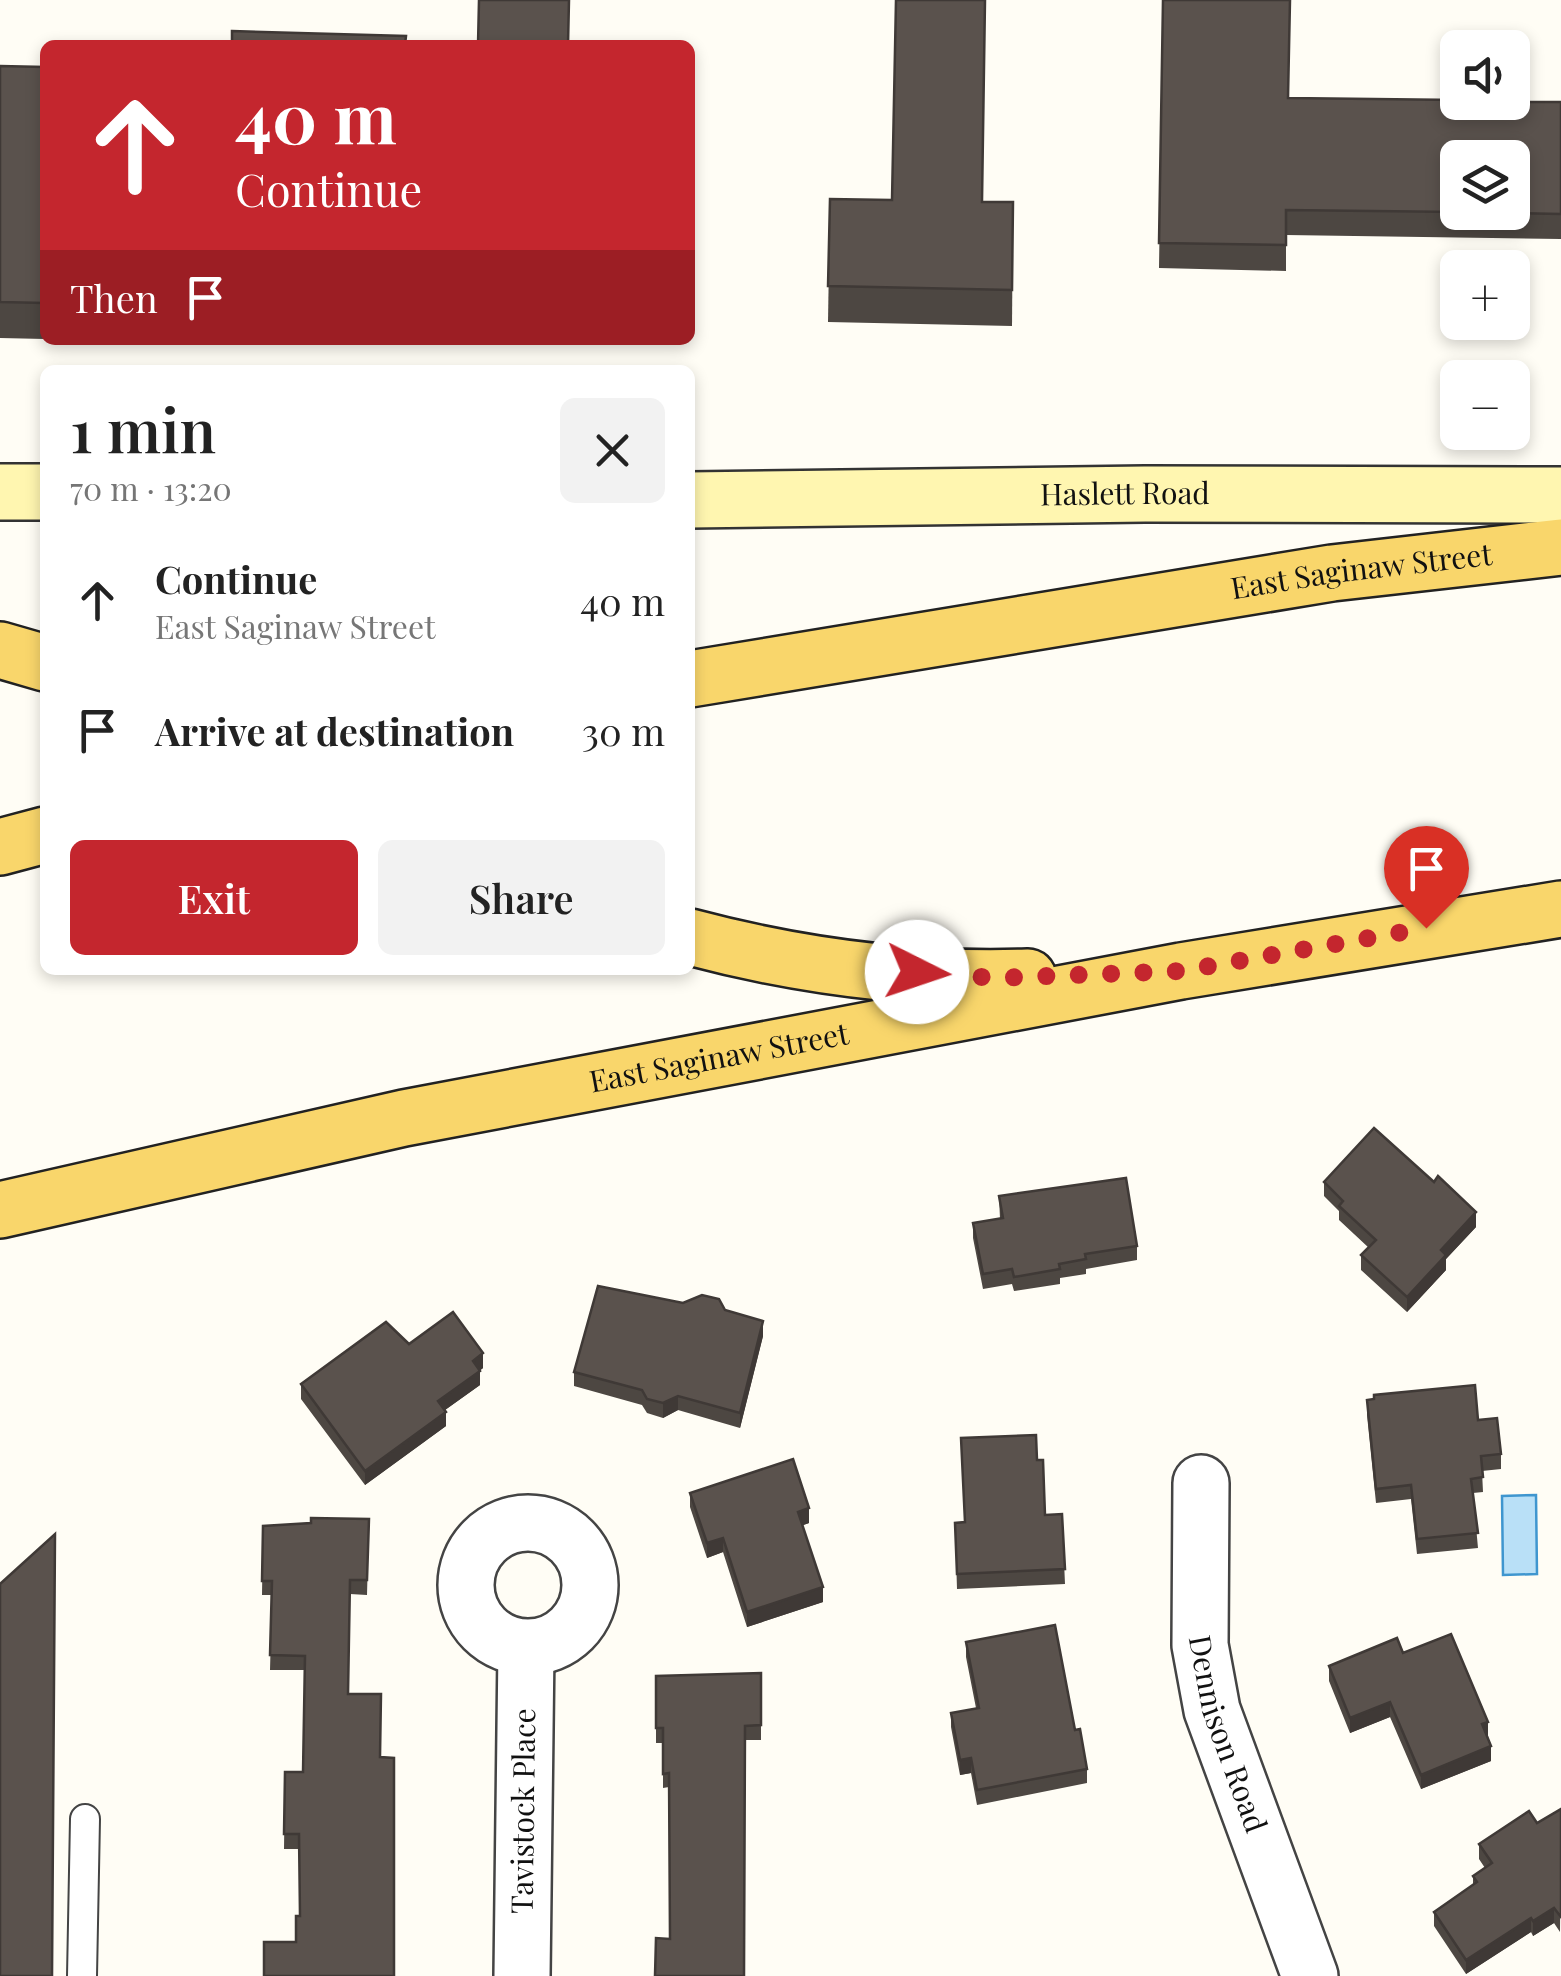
<!DOCTYPE html>
<meta charset="utf-8">
<style>
:root{--surface:#fff;--page:#f2f2f2;--text:#222;--muted:#767676;--accent:#c4262e}
body{margin:0;font-family:"Playfair Display",serif;background:var(--page);color:var(--text);height:100vh;display:flex;flex-direction:column;font-size:38px;white-space:nowrap}
*{box-sizing:border-box;margin:0}
p{font-size:32px;color:var(--muted)}
.icon{flex:none;width:55px;height:55px;fill:none;stroke:currentColor;stroke-width:2;stroke-linecap:round;stroke-linejoin:round}
.map{position:relative;flex:1;overflow:hidden}
.panel{position:absolute;left:40px;top:365px;width:655px;height:610px;display:flex;flex-direction:column;background:var(--surface);border-radius:15px;box-shadow:0 5px 15px #0003}
.panel>*{flex:none}
.guide{position:absolute;left:40px;top:40px;width:655px;height:305px;border-radius:15px;box-shadow:0 5px 15px #0003;background:#c4262e;color:#fff;overflow:hidden}
.fabs{position:absolute;left:1440px;top:30px;display:grid;gap:20px}
.fabs a{display:grid;place-items:center;width:90px;height:90px;border-radius:15px;background:var(--surface);box-shadow:0 5px 15px #0003;font-size:50px}
.pin{position:absolute;display:grid;place-items:center;width:85px;height:85px;color:#fff;margin:-102px -42px;border-radius:50% 50% 50% 0;rotate:-45deg;box-shadow:0 0 10px #0007}
.pin .icon{rotate:45deg}
.me{position:absolute;width:110px;margin:-55px;rotate:94deg;stroke-linejoin:round;filter:drop-shadow(0 0 8px #0008)}
.turn{display:flex;align-items:center;gap:35px;height:210px;padding:0 30px;font-size:45px}
.turn .icon{width:130px;height:130px;stroke-width:2.5}
.turn b{display:block;font-size:70px;line-height:85px}
.then{display:flex;align-items:center;height:95px;padding:0 30px;background:#0003;gap:20px;font-size:38px}
.round{display:grid;place-items:center;flex:none;width:105px;height:105px;border-radius:15px;background:var(--page)}
.head{display:flex;align-items:center;justify-content:space-between;height:170px;padding:0 30px}
h1{font-size:60px;font-weight:600;line-height:75px}
.cta{display:flex;gap:20px;margin-top:auto;padding:20px 30px}
.cta a{flex:1;height:115px;border-radius:15px;background:var(--accent);color:#fff;font-size:40px;font-weight:600;line-height:115px;text-align:center}
.cta a+a{background:var(--page);color:var(--text)}
ul{padding:0;list-style:none}
li{display:flex;align-items:center;gap:30px;height:130px;padding:0 30px}
li div{flex:1}
li b{display:block;font-size:38px}
li em{font-style:normal}
.map>svg:first-child{display:block}
.water{fill:#b9e0f7;stroke:#3f96cf;stroke-width:2.5}
.lines{fill:none;stroke-linecap:round;stroke-linejoin:round}
.service-casing{stroke:#444;stroke-width:32}
.minor-casing{stroke:#444;stroke-width:60}
.secondary-casing{stroke:#333;stroke-width:60}
.primary-casing{stroke:#222;stroke-width:60}
.service{stroke:#fff;stroke-width:28}
.minor{stroke:#fff;stroke-width:55}
.secondary{stroke:#fff6b0;stroke-width:55}
.primary{stroke:#f9d66b;stroke-width:55}
.wall{fill:#4d4742}
.shaded-wall{fill:#3f3936}
.building{fill:#5a524d;stroke:#3f3936;stroke-width:2.5}
.route{stroke:#c4262e;stroke-width:18;stroke-dasharray:0 32.4}
.labels{text-anchor:middle;stroke-width:10;stroke-linejoin:round;paint-order:stroke}
.street-label{font-size:30px;fill:#111;stroke:#fff}
</style>
<div class="map">
<svg width="1561" height="1976" viewBox="0 0 1561 1976">
<rect width="100%" height="100%" fill="#fffdf5"/>
<path class="water" d="M 1536,1495 L 1537,1574 L 1503,1575 L 1502,1496 Z"/>
<g class="lines">
<g class="service-casing">
<path id="service" d="M 82,1976 L 85,1819"/>
</g>
<g class="minor-casing">
<g id="minor">
<path id="s1" d="M 1201,1483 L 1200,1645 L 1212,1710 L 1310,1976"/>
<circle cx="528" cy="1585" r="62"/>
<path id="s2" d="M 522,1976 L 526,1648"/>
</g>
</g>
<g class="secondary-casing">
<g id="secondary">
<path d="M 0,492 L 45,492"/>
<path id="s3" d="M 690,500 L 1145,494 L 1561,495"/>
</g>
</g>
<g class="primary-casing">
<g id="primary">
<path d="M 0,650 L 45,663"/>
<path id="s4" d="M 690,679 L 1332,573 L 1561,547"/>
<path d="M 0,847 L 45,835"/>
<path d="M 690,937 C 799,966 915,981 1028,977"/>
<path id="s5" d="M 0,1210 L 404,1118 L 1181,971 L 1561,909"/>
</g>
</g>
<use href="#service" class="service"/>
<use href="#minor" class="minor"/>
<use href="#secondary" class="secondary"/>
<use href="#primary" class="primary"/>
</g>
<g class="wall">
<path d="M 1163,0 L 1289,98 L 1561,102 L 1561,239 L 1286,235 L 1286,271 L 1159,268 Z"/>
<path d="M 0,66 L 45,67 L 45,339 L 0,338 Z"/>
<path d="M 830,199 L 1013,202 L 1012,326 L 828,322 Z"/>
<path d="M 1324,1182 L 1434,1182 L 1476,1227 L 1446,1259 L 1446,1270 L 1407,1312 L 1361,1270 L 1361,1255 L 1369,1248 L 1339,1220 L 1339,1211 L 1324,1196 Z"/>
<path d="M 999,1196 L 1137,1246 L 1137,1260 L 1086,1269 L 1086,1274 L 1060,1278 L 1060,1284 L 1014,1291 L 1012,1284 L 983,1289 L 973,1238 L 973,1223 L 1000,1219 Z"/>
<path d="M 683,1303 L 725,1310 L 763,1336 L 740,1428 L 678,1410 L 663,1418 L 647,1413 L 642,1405 L 574,1386 L 574,1372 Z"/>
<path d="M 409,1344 L 483,1368 L 479,1371 L 480,1385 L 445,1410 L 446,1426 L 365,1485 L 301,1399 L 301,1384 Z"/>
<path d="M 1367,1400 L 1478,1420 L 1501,1454 L 1501,1469 L 1482,1471 L 1483,1492 L 1473,1493 L 1478,1548 L 1417,1554 L 1411,1499 L 1376,1503 L 1367,1415 Z"/>
<path d="M 1037,1460 L 1045,1515 L 1062,1514 L 1065,1584 L 957,1589 L 955,1523 L 964,1522 Z"/>
<path d="M 690,1493 L 809,1523 L 803,1525 L 823,1602 L 747,1627 L 723,1552 L 707,1558 L 690,1507 Z"/>
<path d="M 369,1519 L 367,1595 L 350,1594 L 296,1942 L 300,1916 L 299,1849 L 284,1849 L 285,1772 L 303,1772 L 305,1670 L 270,1670 L 272,1595 L 262,1595 L 263,1526 Z"/>
<path d="M 966,1642 L 1075,1730 L 1087,1769 L 1087,1783 L 977,1805 L 971,1773 L 960,1775 L 951,1727 L 951,1713 L 976,1708 L 966,1657 Z"/>
<path d="M 1403,1653 L 1488,1736 L 1491,1761 L 1421,1789 L 1390,1717 L 1350,1733 L 1329,1681 L 1329,1666 Z"/>
<path d="M 761,1673 L 761,1740 L 745,1740 L 744,1976 L 670,1939 L 669,1787 L 663,1788 L 663,1743 L 656,1743 L 656,1676 Z"/>
<path d="M 1561,1809 L 1560,1932 L 1554,1923 L 1533,1936 L 1531,1932 L 1466,1974 L 1434,1926 L 1434,1912 L 1473,1886 L 1473,1876 L 1485,1868 L 1479,1859 L 1479,1844 L 1537,1823 Z"/>
</g>
<g class="shaded-wall">
<path d="M 1476,1212 L 1476,1227 L 1446,1259 L 1446,1270 L 1407,1312 L 1407,1297 L 1441,1250 Z"/>
<path d="M 763,1321 L 763,1336 L 740,1428 L 740,1413 Z"/>
<path d="M 483,1353 L 483,1368 L 473,1376 L 473,1361 Z"/>
<path d="M 480,1371 L 480,1385 L 438,1415 L 438,1401 Z"/>
<path d="M 678,1396 L 678,1410 L 663,1418 L 663,1403 Z"/>
<path d="M 446,1412 L 446,1426 L 365,1485 L 365,1471 Z"/>
<path d="M 809,1508 L 809,1523 L 798,1527 L 798,1512 Z"/>
<path d="M 723,1538 L 723,1552 L 707,1558 L 707,1543 Z"/>
<path d="M 823,1587 L 823,1602 L 747,1627 L 747,1612 Z"/>
<path d="M 1390,1702 L 1390,1717 L 1350,1733 L 1350,1718 Z"/>
<path d="M 1488,1722 L 1488,1736 L 1482,1739 L 1482,1724 Z"/>
<path d="M 1491,1746 L 1491,1761 L 1421,1789 L 1421,1775 Z"/>
<path d="M 971,1758 L 971,1773 L 960,1775 L 960,1760 Z"/>
<path d="M 1554,1908 L 1554,1923 L 1533,1936 L 1533,1921 Z"/>
<path d="M 1531,1918 L 1531,1932 L 1466,1974 L 1466,1960 Z"/>
</g>
<g class="building">
<path d="M 479,0 L 569,0 L 568,45 L 478,45 Z"/>
<path d="M 896,0 L 985,0 L 982,202 L 1013,202 L 1012,290 L 828,286 L 830,199 L 892,200 Z"/>
<path d="M 1163,0 L 1290,0 L 1288,98 L 1458,100 L 1458,102 L 1561,102 L 1561,214 L 1461,212 L 1512,212 L 1512,158 L 1458,158 L 1458,212 L 1286,210 L 1286,245 L 1159,243 Z"/>
<path d="M 232,31 L 406,36 L 405,45 L 232,45 Z"/>
<path d="M 0,66 L 45,67 L 45,303 L 0,302 Z"/>
<path d="M 1374,1128 L 1434,1182 L 1438,1176 L 1476,1212 L 1441,1250 L 1446,1255 L 1407,1297 L 1361,1255 L 1376,1240 L 1339,1206 L 1343,1201 L 1324,1182 Z"/>
<path d="M 1126,1178 L 1137,1246 L 1085,1254 L 1086,1259 L 1059,1264 L 1060,1269 L 1014,1277 L 1012,1269 L 983,1274 L 973,1223 L 1003,1218 L 999,1196 Z"/>
<path d="M 598,1286 L 683,1303 L 702,1295 L 719,1299 L 725,1310 L 763,1321 L 740,1413 L 678,1396 L 663,1403 L 647,1399 L 642,1390 L 574,1372 Z"/>
<path d="M 453,1312 L 483,1353 L 473,1361 L 480,1371 L 438,1401 L 446,1412 L 365,1471 L 301,1384 L 386,1322 L 409,1344 Z"/>
<path d="M 1475,1385 L 1478,1420 L 1497,1418 L 1501,1454 L 1481,1456 L 1483,1477 L 1471,1479 L 1478,1533 L 1417,1539 L 1411,1485 L 1376,1489 L 1367,1400 L 1374,1399 L 1374,1395 Z"/>
<path d="M 1036,1435 L 1037,1460 L 1043,1460 L 1045,1515 L 1062,1514 L 1065,1569 L 957,1574 L 955,1523 L 965,1522 L 961,1438 Z"/>
<path d="M 793,1459 L 809,1508 L 798,1512 L 823,1587 L 747,1612 L 723,1538 L 707,1543 L 690,1493 Z"/>
<path d="M 311,1518 L 369,1519 L 367,1580 L 350,1580 L 348,1694 L 381,1694 L 380,1757 L 394,1758 L 394,1976 L 264,1976 L 264,1942 L 296,1942 L 296,1916 L 300,1916 L 299,1834 L 284,1834 L 285,1772 L 303,1772 L 305,1656 L 270,1655 L 272,1581 L 262,1581 L 263,1526 L 311,1523 Z"/>
<path d="M 55,1534 L 52,1976 L 0,1976 L 0,1584 Z"/>
<path d="M 1055,1625 L 1075,1730 L 1080,1729 L 1087,1769 L 977,1790 L 971,1758 L 960,1760 L 951,1713 L 979,1708 L 966,1642 Z"/>
<path d="M 1451,1634 L 1488,1722 L 1482,1724 L 1491,1746 L 1421,1775 L 1390,1702 L 1350,1718 L 1329,1666 L 1397,1638 L 1403,1653 Z"/>
<path d="M 761,1673 L 761,1725 L 745,1726 L 744,1976 L 655,1976 L 656,1938 L 670,1939 L 669,1773 L 663,1774 L 663,1728 L 656,1728 L 656,1676 Z"/>
<path d="M 1561,1809 L 1561,1917 L 1554,1908 L 1533,1921 L 1531,1918 L 1466,1960 L 1434,1912 L 1477,1882 L 1473,1876 L 1492,1863 L 1479,1844 L 1529,1811 L 1537,1823 Z"/>
</g>
<g class="lines">
<path class="route" d="M 917,972 L 995,978 L 1181,971 L 1426,928"/>
</g>
<g class="labels">
<g class="street-label">
<text dy="10" stroke="none"><textPath href="#s3" startOffset="435">Haslett Road</textPath></text>
<text dy="10" stroke="none"><textPath href="#s4" startOffset="680">East Saginaw Street</textPath></text>
<text dy="10" stroke="none"><textPath href="#s5" startOffset="735">East Saginaw Street</textPath></text>
<text dy="10" stroke="none"><textPath href="#s1" startOffset="255">Dennison Road</textPath></text>
<text dy="10" stroke="none"><textPath href="#s2" startOffset="165">Tavistock Place</textPath></text>
</g>
</g>
</svg>
<div class="fabs">
<a><svg class="icon" aria-label="sound" viewBox="0 0 24 24"><path d="M4 9h4l5-4v14l-5-4H4zM17 9q2 3 0 6"/></svg></a>
<a><svg class="icon" aria-label="layers" viewBox="0 0 24 24"><path d="M12 4l9 5-9 5-9-5zM3 14l9 5 9-5"/></svg></a>
<a>+</a>
<a>−</a>
</div>
<div class="pin" style="left:1426px;top:928px;background:#d93025"><svg class="icon" aria-label="arrive" viewBox="0 0 24 24"><path d="M6 21V4h12l-3 4 3 4H6"/></svg></div>
<svg class="me" style="left:917px;top:972px" viewBox="-20 -20 40 40"><circle r="19" fill="#fff"/><path d="M0-13L10 11 0 6-10 11z" fill="#c4262e"/></svg>
<div class="guide">
<div class="turn"><svg class="icon" aria-label="ahead" viewBox="0 0 24 24"><path d="M12 20V5M6 11l6-6 6 6"/></svg><div><b>40 m</b>Continue</div></div>
<div class="then">Then<svg class="icon" aria-label="arrive" viewBox="0 0 24 24"><path d="M6 21V4h12l-3 4 3 4H6"/></svg></div>
</div>
<section class="panel">
<div class="head"><div><h1>1 min</h1><p>70 m · 13:20</p></div><a class="round"><svg class="icon" aria-label="close" viewBox="0 0 24 24"><path d="M6 6l12 12M18 6L6 18"/></svg></a></div>
<ul>
<li><svg class="icon" aria-label="ahead" viewBox="0 0 24 24"><path d="M12 20V5M6 11l6-6 6 6"/></svg><div><b>Continue</b><p>East Saginaw Street</p></div><em>40 m</em></li>
<li><svg class="icon" aria-label="arrive" viewBox="0 0 24 24"><path d="M6 21V4h12l-3 4 3 4H6"/></svg><div><b>Arrive at destination</b></div><em>30 m</em></li>
</ul>
<div class="cta"><a>Exit</a><a>Share</a></div>
</section>
</div>
